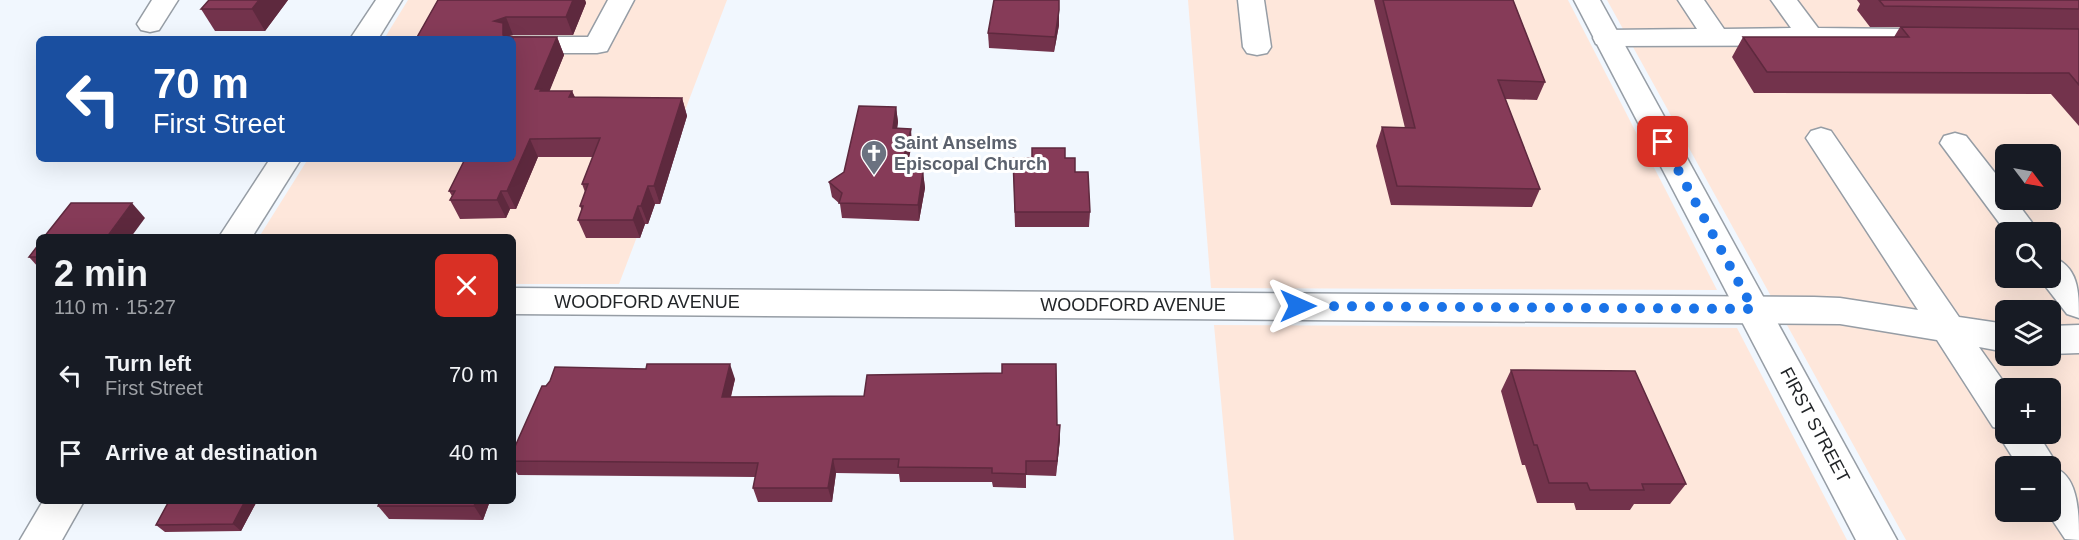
<!DOCTYPE html>
<meta charset="utf-8">
<style>
:root{--surface:#171b24;--page:#20242c;--text:#f1f3f6;--muted:#9ea1a6}
body{margin:0;font-family:Arial,sans-serif;background:var(--page);color:var(--text);height:100vh;display:flex;flex-direction:column;font-size:22px;white-space:nowrap}
*{box-sizing:border-box;margin:0}
p{font-size:20px;color:var(--muted)}
.icon{flex:none;width:33px;height:33px;fill:none;stroke:currentColor;stroke-width:2;stroke-linecap:round;stroke-linejoin:round}
.map{position:relative;flex:1;overflow:hidden}
.side{position:absolute;left:36px;top:234px;width:480px;height:270px;display:flex;flex-direction:column;background:var(--surface);border-radius:9px;box-shadow:0 6px 24px #0002}
.side>*{flex:none}
.top-card{position:absolute;left:36px;top:36px;width:480px;height:126px;border-radius:9px;box-shadow:0 6px 24px #0002;background:#1a4fa0;color:#fff;overflow:hidden}
.needle{width:39px;rotate:122deg}
.tools{position:absolute;left:1995px;top:144px;display:grid;gap:12px}
.tools a{display:grid;place-items:center;width:66px;height:66px;border-radius:9px;background:var(--surface);box-shadow:0 6px 24px #0002;font-size:30px}
.pin{position:absolute;display:grid;place-items:center;width:51px;height:51px;color:#fff;margin:-26px;border-radius:12px;box-shadow:0 3px 9px #0006}
.me{position:absolute;width:66px;margin:-33px;rotate:90deg;stroke-linejoin:round;filter:drop-shadow(0 0 4px #0008)}
.turn{display:flex;align-items:center;gap:21px;height:126px;padding:0 18px;font-size:27px}
.turn .icon{width:78px;height:78px;stroke-width:2.5}
.turn b{display:block;font-size:42px;line-height:51px}
.round{display:grid;place-items:center;flex:none;width:63px;height:63px;border-radius:9px;background:var(--page)}
.overview{display:flex;align-items:center;justify-content:space-between;height:102px;padding:0 18px}
h1{font-size:36px;font-weight:600;line-height:45px}
ul{padding:0;list-style:none}
li{display:flex;align-items:center;gap:18px;height:78px;padding:0 18px}
li div{flex:1}
li b{display:block;font-size:22px}
li em{font-style:normal}
.map>svg:first-child{display:block}
.commercial{fill:#fee7db;fill-rule:evenodd}
.lines{fill:none;stroke-linecap:round;stroke-linejoin:round}
.minor-casing{stroke:#969da5;stroke-width:3}
.major-casing{stroke:#969da5;stroke-width:3}
.minor{fill:#fff;fill-rule:evenodd}
.major{fill:#fff;fill-rule:evenodd}
.wall{fill:#73334c}
.shaded-wall{fill:#5e293e}
.building{fill:#863b58;stroke:#5e293e;stroke-width:1.5}
.route{stroke:#1a73e8;stroke-width:10;stroke-dasharray:0 18}
.labels{text-anchor:middle;stroke-width:6;stroke-linejoin:round;paint-order:stroke}
.worship-label{font-size:18px;font-weight:bold;fill:#5b616d;stroke:#fff;text-anchor:start}
.street-label{font-size:18px;fill:#222528;stroke:#fff}
</style>
<div class="map">
<svg width="2079" height="540" viewBox="0 0 2079 540">
<rect width="100%" height="100%" fill="#f1f7fe"/>
<g class="commercial">
<path d="M 408,0 L 727,0 L 619,284 L 513,284 L 513,237 L 259,237 L 308,159 L 513,159 L 513,39 L 384,39 Z"/>
<path d="M 1188,0 L 1568,0 L 1717,290 L 1211,288 Z"/>
<path d="M 1607,0 L 2079,0 L 2079,540 L 1906,540 ZM 2006,154 L 2050,154 L 2050,200 L 2006,200 ZM 2006,232 L 2050,232 L 2050,278 L 2006,278 ZM 2006,310 L 2050,310 L 2050,356 L 2006,356 ZM 2006,388 L 2050,388 L 2050,434 L 2006,434 ZM 2006,466 L 2050,466 L 2050,512 L 2006,512 Z"/>
<path d="M 1214,325 L 1737,328 L 1847,540 L 1234,540 Z"/>
</g>
<g class="lines">
<g class="minor-casing">
<g id="minor">
<path d="M 152,0 L 178,0 L 159,30 L 150,32 L 141,30 L 137,24 Z"/>
<path d="M 608,0 L 634,0 L 607,51 L 597,53 L 513,53 L 513,39 L 504,39 L 513,37 L 588,37 Z"/>
<path d="M 1238,0 L 1264,0 L 1271,47 L 1267,53 L 1257,55 L 1247,53 L 1243,47 Z"/>
<path d="M 1678,0 L 1704,0 L 1724,29 L 1791,28 L 1771,0 L 1797,0 L 1818,28 L 1906,29 L 1916,31 L 1919,37 L 1916,43 L 1906,45 L 1606,46 L 1596,44 L 1593,38 L 1596,32 L 1606,30 L 1697,29 Z"/>
<path d="M 1821,128 L 1831,131 L 1959,317 L 2006,324 L 2006,352 L 1979,347 L 2008,388 L 2006,388 L 2006,434 L 2038,434 L 2058,466 L 2057,469 C 2079,479 2079,516 2079,540 L 2065,539 L 2047,512 L 2050,512 L 2050,466 L 2018,466 L 1998,434 L 2001,429 L 1993,427 L 1937,340 L 1840,324 L 513,314 L 513,288 L 1814,297 L 1840,298 L 1918,310 L 1806,138 L 1811,131 Z"/>
<path d="M 1955,133 L 1966,136 L 2006,187 L 2006,200 L 2015,200 L 2039,232 L 2006,232 L 1940,143 L 1944,136 Z"/>
<path d="M 2050,256 C 2079,266 2079,291 2079,318 L 2067,314 L 2039,278 L 2050,278 Z"/>
<path d="M 2079,325 L 2079,353 L 2050,354 L 2050,326 Z"/>
</g>
</g>
<g class="major-casing">
<g id="major">
<path d="M 376,0 L 402,0 L 378,39 L 350,39 Z"/>
<path d="M 1574,0 L 1600,0 L 1897,540 L 1856,540 Z"/>
<path d="M 270,159 L 301,159 L 252,237 L 219,237 Z"/>
<path d="M 43,501 L 84,501 L 62,540 L 20,540 Z"/>
</g>
</g>
<use href="#minor" class="minor"/>
<use href="#major" class="major"/>
</g>
<g class="wall">
<path d="M 288,0 L 265,31 L 215,31 L 201,9 Z"/>
<path d="M 438,0 L 585,0 L 586,3 L 573,35 L 513,35 L 509,36 L 557,37 L 564,55 L 549,91 L 572,91 L 575,97 L 682,98 L 687,116 L 660,204 L 655,204 L 648,224 L 645,224 L 640,238 L 586,238 L 578,220 L 582,211 L 580,206 L 585,192 L 582,184 L 593,157 L 538,157 L 516,209 L 510,209 L 506,218 L 460,219 L 450,200 L 452,196 L 449,191 L 465,159 L 513,159 L 513,39 L 416,39 Z"/>
<path d="M 1059,0 L 1059,25 L 1054,52 L 989,48 L 988,33 Z"/>
<path d="M 1374,0 L 1513,0 L 1545,82 L 1537,100 L 1505,99 L 1540,189 L 1532,207 L 1391,205 L 1376,146 L 1382,127 L 1405,128 Z"/>
<path d="M 1857,0 L 2079,0 L 2079,126 L 2051,94 L 1754,93 L 1732,57 L 1743,37 L 1894,37 L 1900,27 L 1870,27 L 1857,10 L 1860,4 Z"/>
<path d="M 896,107 L 898,122 L 897,128 L 912,144 L 906,172 L 923,172 L 925,188 L 919,221 L 842,218 L 840,204 L 832,197 L 829,182 L 844,172 Z"/>
<path d="M 1013,158 L 1065,158 L 1075,172 L 1090,212 L 1089,227 L 1015,227 Z"/>
<path d="M 39,244 L 39,268 L 29,257 Z"/>
<path d="M 1511,370 L 1686,484 L 1670,504 L 1634,504 L 1630,510 L 1576,510 L 1574,503 L 1537,503 L 1525,465 L 1522,465 L 1501,391 Z"/>
<path d="M 735,379 L 731,397 L 1060,425 L 1060,439 L 1056,476 L 1026,475 L 1026,488 L 993,487 L 992,482 L 900,482 L 899,474 L 836,473 L 832,502 L 758,502 L 753,488 L 755,477 L 518,475 L 513,467 L 513,461 Z"/>
<path d="M 169,501 L 257,501 L 241,531 L 165,532 L 156,525 Z"/>
<path d="M 490,501 L 483,520 L 389,519 L 378,506 Z"/>
</g>
<g class="shaded-wall">
<path d="M 259,0 L 288,0 L 265,31 L 252,9 Z"/>
<path d="M 573,0 L 585,0 L 586,3 L 573,35 L 566,17 Z"/>
<path d="M 1059,0 L 1059,25 L 1054,52 L 1055,37 Z"/>
<path d="M 506,17 L 513,35 L 509,36 L 510,39 L 505,39 L 494,21 Z"/>
<path d="M 557,37 L 564,55 L 546,100 L 535,89 Z"/>
<path d="M 572,91 L 579,109 L 569,97 Z"/>
<path d="M 682,98 L 687,116 L 660,204 L 654,186 Z"/>
<path d="M 896,107 L 898,122 L 895,144 L 893,128 Z"/>
<path d="M 911,129 L 912,144 L 902,187 L 900,172 Z"/>
<path d="M 530,139 L 538,157 L 516,209 L 507,191 Z"/>
<path d="M 923,172 L 925,188 L 919,221 L 918,205 Z"/>
<path d="M 648,186 L 655,204 L 648,224 L 641,206 Z"/>
<path d="M 501,191 L 510,209 L 506,218 L 497,200 Z"/>
<path d="M 132,203 L 145,218 L 131,237 L 107,237 Z"/>
<path d="M 638,206 L 645,224 L 640,238 L 633,220 Z"/>
<path d="M 730,364 L 735,379 L 727,411 L 722,397 Z"/>
<path d="M 1060,425 L 1060,439 L 1056,476 L 1057,461 Z"/>
<path d="M 833,459 L 836,473 L 832,502 L 828,488 Z"/>
<path d="M 245,501 L 257,501 L 241,531 L 233,524 Z"/>
<path d="M 476,501 L 490,501 L 483,520 L 474,506 Z"/>
</g>
<g class="building">
<path d="M 209,0 L 259,0 L 252,9 L 201,9 Z"/>
<path d="M 438,0 L 573,0 L 566,17 L 506,17 L 494,21 L 503,23 L 503,35 L 505,37 L 557,37 L 535,89 L 541,89 L 540,91 L 572,91 L 569,97 L 682,98 L 654,186 L 648,186 L 641,206 L 638,206 L 633,220 L 578,220 L 583,206 L 580,206 L 588,184 L 582,184 L 600,138 L 530,139 L 507,191 L 501,191 L 497,200 L 450,200 L 455,191 L 449,191 L 465,159 L 513,159 L 513,39 L 416,39 Z"/>
<path d="M 994,0 L 1059,0 L 1059,10 L 1055,37 L 988,33 Z"/>
<path d="M 1383,0 L 1513,0 L 1545,82 L 1498,80 L 1540,189 L 1397,186 L 1382,127 L 1415,128 Z"/>
<path d="M 1879,0 L 2079,0 L 2079,9 L 1884,6 Z"/>
<path d="M 1901,27 L 2079,29 L 2079,85 L 2069,73 L 1767,72 L 1743,37 L 1909,37 Z"/>
<path d="M 859,106 L 896,107 L 893,128 L 911,129 L 900,172 L 923,172 L 918,205 L 839,203 L 842,193 L 829,182 L 844,172 Z"/>
<path d="M 1032,148 L 1065,148 L 1065,158 L 1075,158 L 1075,172 L 1088,172 L 1090,212 L 1015,212 L 1013,158 L 1032,158 Z"/>
<path d="M 71,203 L 132,203 L 107,237 L 44,237 Z"/>
<path d="M 39,244 L 39,257 L 29,257 Z"/>
<path d="M 647,364 L 730,364 L 722,397 L 864,396 L 867,375 L 1002,373 L 1002,364 L 1056,364 L 1057,425 L 1060,425 L 1057,461 L 1026,461 L 1026,474 L 992,473 L 992,468 L 898,467 L 899,459 L 833,459 L 828,488 L 753,488 L 758,463 L 513,461 L 513,451 L 542,386 L 546,386 L 550,381 L 555,367 L 646,369 Z"/>
<path d="M 1511,370 L 1635,371 L 1686,484 L 1642,484 L 1644,490 L 1590,490 L 1587,483 L 1549,483 L 1537,445 L 1534,445 Z"/>
<path d="M 169,501 L 245,501 L 233,524 L 156,525 Z"/>
<path d="M 380,501 L 476,501 L 474,506 L 378,506 Z"/>
</g>
<g class="lines">
<path class="route" d="M 1298,306 L 1753,309 L 1663,142"/>
</g>
<defs>
<g id="church-pin" transform="scale(1.35)"><path d="M0 17L-7.5 6A9.5 9.5 0 1 1 7.5 6Z" fill="#6b7280" stroke="#fff"/><path d="M-1.2-6h2.4v3.5h3.3v2.4h-3.3V6h-2.4V-.1h-3.3v-2.4h3.3Z" fill="#fff"/></g>
</defs>
<g fill-rule="evenodd">
<use href="#church-pin" x="874" y="153"/>
</g>
<g class="labels">
<g class="worship-label">
<text x="894" y="149">Saint Anselms<tspan x="894" dy="21">Episcopal Church</tspan></text>
</g>
<g class="street-label">
<text x="647" y="308">WOODFORD AVENUE</text>
<text x="1133" y="311">WOODFORD AVENUE</text>
<text transform="translate(1815 425) rotate(62)" y="6">FIRST STREET</text>
</g>
</g>
</svg>
<div class="tools">
<a><svg class="needle" viewBox="-14 -14 28 28"><path d="M0-13l5 13h-10z" fill="#e53935"/><path d="M0 13l5-13h-10z" fill="#9ea1a6"/></svg></a>
<a><svg class="icon" aria-label="search" viewBox="0 0 24 24"><circle cx="10" cy="10" r="6"/><path d="M15 15l6 6"/></svg></a>
<a><svg class="icon" aria-label="layers" viewBox="0 0 24 24"><path d="M12 4l9 5-9 5-9-5zM3 14l9 5 9-5"/></svg></a>
<a>+</a>
<a>−</a>
</div>
<div class="pin" style="left:1663px;top:142px;background:#d93025"><svg class="icon" aria-label="arrive" viewBox="0 0 24 24"><path d="M6 21V4h12l-3 4 3 4H6"/></svg></div>
<svg class="me" style="left:1298px;top:306px" viewBox="-20 -20 40 40"><path d="M0-17L14 15 0 8-14 15z" fill="#1a73e8" stroke="#fff" stroke-width="4"/></svg>
<div class="top-card">
<div class="turn"><svg class="icon" aria-label="left" viewBox="0 0 24 24"><path d="M17 20v-9H6M10 6l-5 5 5 5"/></svg><div><b>70 m</b>First Street</div></div>
</div>
<section class="side">
<div class="overview"><div><h1>2 min</h1><p>110 m · 15:27</p></div><a class="round" style="background:#d93025;color:#fff"><svg class="icon" aria-label="close" viewBox="0 0 24 24"><path d="M6 6l12 12M18 6L6 18"/></svg></a></div>
<ul>
<li><svg class="icon" aria-label="left" viewBox="0 0 24 24"><path d="M17 20v-9H6M10 6l-5 5 5 5"/></svg><div><b>Turn left</b><p>First Street</p></div><em>70 m</em></li>
<li><svg class="icon" aria-label="arrive" viewBox="0 0 24 24"><path d="M6 21V4h12l-3 4 3 4H6"/></svg><div><b>Arrive at destination</b></div><em>40 m</em></li>
</ul>
</section>
</div>
